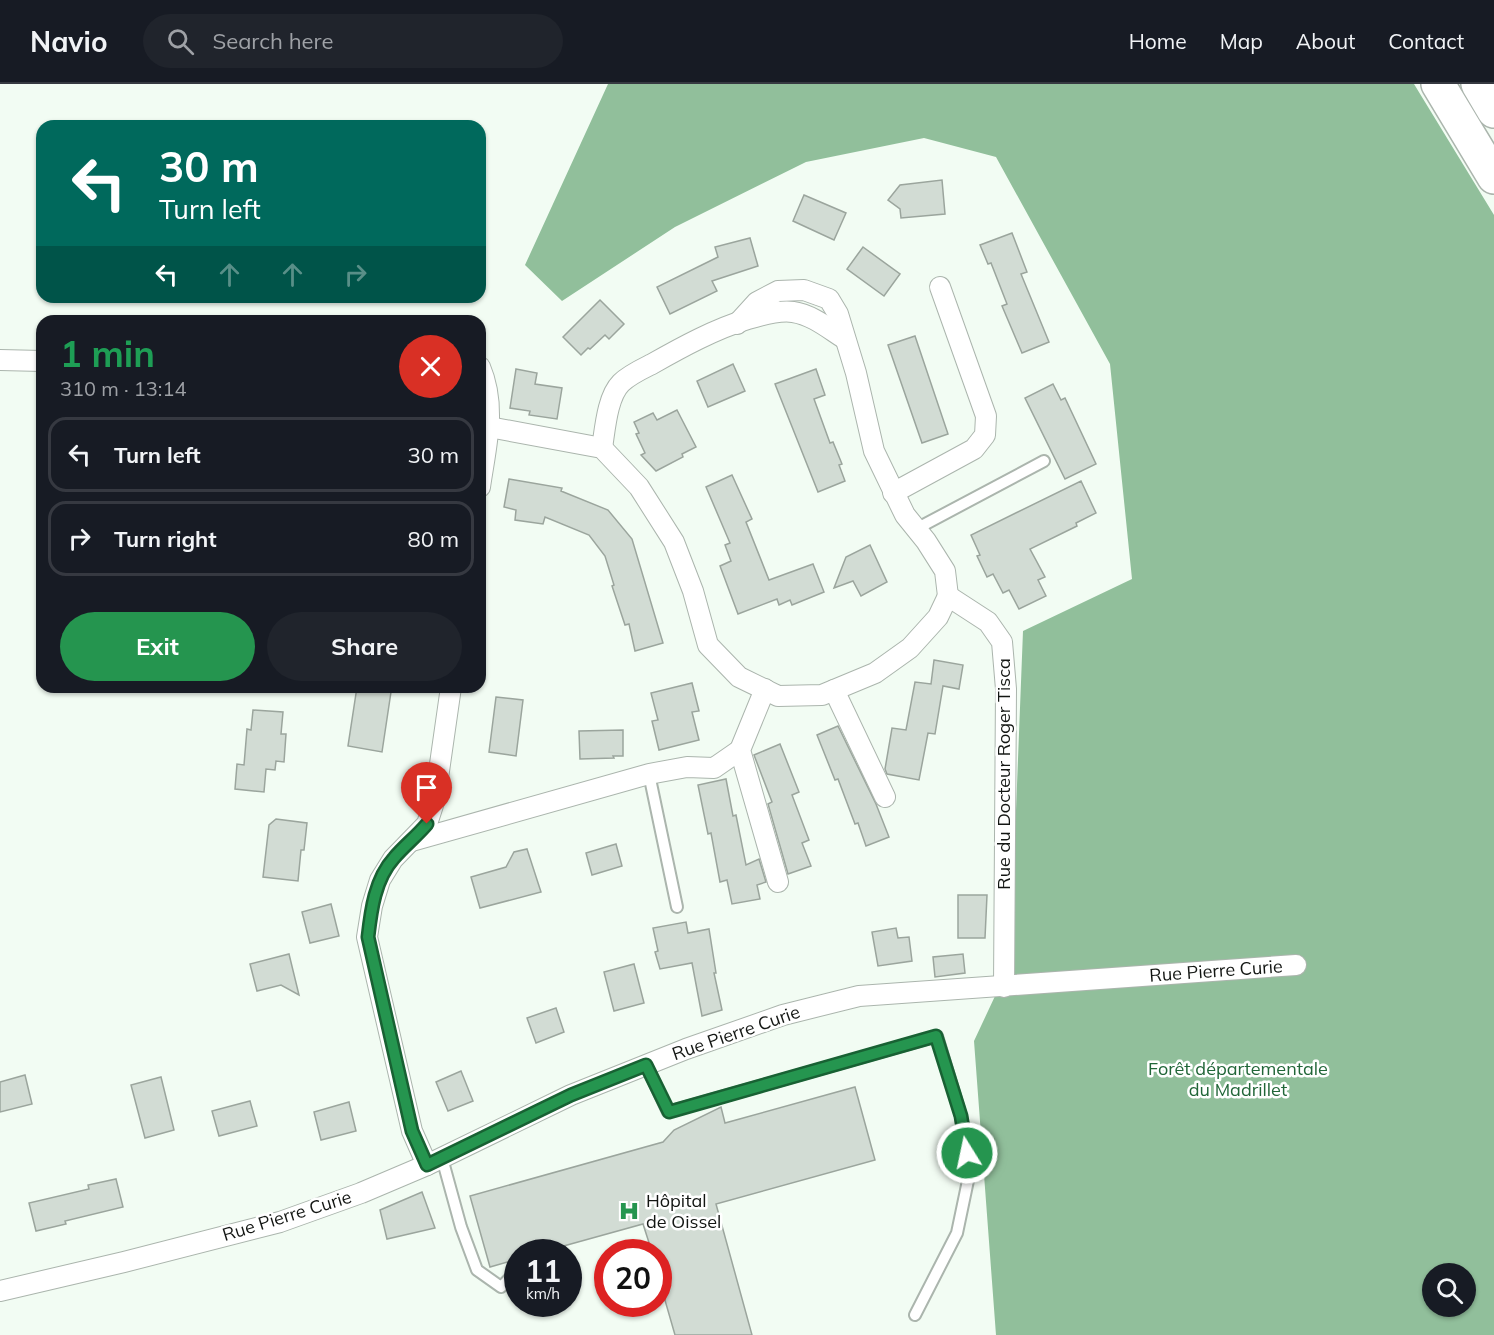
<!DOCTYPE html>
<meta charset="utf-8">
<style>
:root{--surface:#171b24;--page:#20242c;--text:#f1f3f6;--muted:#9ea1a6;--line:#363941;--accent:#25954f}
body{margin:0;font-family:Mulish,sans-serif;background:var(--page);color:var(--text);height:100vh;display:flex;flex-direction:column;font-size:22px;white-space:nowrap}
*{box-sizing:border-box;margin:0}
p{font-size:20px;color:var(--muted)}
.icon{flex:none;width:33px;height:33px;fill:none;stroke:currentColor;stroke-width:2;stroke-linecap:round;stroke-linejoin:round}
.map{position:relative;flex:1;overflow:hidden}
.panel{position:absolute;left:36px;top:231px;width:450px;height:378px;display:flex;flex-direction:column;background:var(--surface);border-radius:18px;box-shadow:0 2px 4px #0004}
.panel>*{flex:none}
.guide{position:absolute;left:36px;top:36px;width:450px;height:183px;border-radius:18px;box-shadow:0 2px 4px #0004;background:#00695c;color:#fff;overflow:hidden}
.buttons{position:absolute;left:1422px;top:1179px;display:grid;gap:12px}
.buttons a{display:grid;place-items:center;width:54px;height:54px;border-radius:50%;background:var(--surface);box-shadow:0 2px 4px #0004;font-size:30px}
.speed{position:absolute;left:504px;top:1155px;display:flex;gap:12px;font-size:30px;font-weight:700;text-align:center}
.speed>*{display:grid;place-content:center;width:78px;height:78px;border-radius:50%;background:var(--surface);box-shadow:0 2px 4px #0004;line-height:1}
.speed small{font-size:15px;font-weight:400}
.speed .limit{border:9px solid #d22;background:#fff;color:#111}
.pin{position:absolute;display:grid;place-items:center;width:51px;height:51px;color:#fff;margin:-62px -26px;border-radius:50% 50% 50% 0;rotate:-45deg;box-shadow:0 0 6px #0007}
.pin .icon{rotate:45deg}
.me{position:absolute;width:66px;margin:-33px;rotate:350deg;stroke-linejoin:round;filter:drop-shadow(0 0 4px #0008)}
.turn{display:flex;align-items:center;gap:21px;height:126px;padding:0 24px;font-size:27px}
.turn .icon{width:78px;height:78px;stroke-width:2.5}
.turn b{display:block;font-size:42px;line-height:51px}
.lanes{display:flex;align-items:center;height:57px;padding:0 24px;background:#0003;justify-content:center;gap:30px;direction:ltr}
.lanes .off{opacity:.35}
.round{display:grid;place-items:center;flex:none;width:63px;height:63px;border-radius:32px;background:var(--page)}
.headline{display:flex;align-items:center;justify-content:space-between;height:102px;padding:0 24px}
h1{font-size:36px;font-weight:700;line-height:45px;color:#1e9e55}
.primary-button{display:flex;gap:12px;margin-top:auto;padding:12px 24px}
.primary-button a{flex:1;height:69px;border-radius:36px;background:var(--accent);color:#fff;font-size:24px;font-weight:700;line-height:69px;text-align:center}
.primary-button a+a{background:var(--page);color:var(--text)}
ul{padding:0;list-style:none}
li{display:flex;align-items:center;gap:18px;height:75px;margin:0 12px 9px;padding:0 12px;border:3px solid var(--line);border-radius:18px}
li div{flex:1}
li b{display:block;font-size:22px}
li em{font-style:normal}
header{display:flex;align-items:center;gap:36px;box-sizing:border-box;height:84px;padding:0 30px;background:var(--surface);border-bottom:2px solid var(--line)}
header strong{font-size:28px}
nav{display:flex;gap:33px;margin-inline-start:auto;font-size:21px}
.search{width:420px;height:54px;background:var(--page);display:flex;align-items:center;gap:15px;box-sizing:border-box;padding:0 21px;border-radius:33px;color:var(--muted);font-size:22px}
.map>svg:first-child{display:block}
.forest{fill:#91bf9b;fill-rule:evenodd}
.building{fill:#d2dcd4;stroke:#9ba59d;stroke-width:1.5}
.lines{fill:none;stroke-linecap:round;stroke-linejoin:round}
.service-casing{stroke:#abb5ad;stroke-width:14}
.minor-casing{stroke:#abb5ad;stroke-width:22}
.trunk-casing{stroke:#abb5ad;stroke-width:36}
.service{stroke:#fff;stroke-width:10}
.minor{stroke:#fff;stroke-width:20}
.trunk{stroke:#fff;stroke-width:33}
.route-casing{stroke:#186133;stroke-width:15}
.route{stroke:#25954f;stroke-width:10}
.labels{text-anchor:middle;stroke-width:5;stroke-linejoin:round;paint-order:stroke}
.street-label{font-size:18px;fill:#131613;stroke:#fff}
.park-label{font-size:18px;fill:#216638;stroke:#fff}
.poi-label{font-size:18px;fill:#131613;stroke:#fff;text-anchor:start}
</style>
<header>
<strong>Navio</strong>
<div class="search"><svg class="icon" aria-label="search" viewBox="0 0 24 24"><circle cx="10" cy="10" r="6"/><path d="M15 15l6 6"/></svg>Search here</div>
<nav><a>Home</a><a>Map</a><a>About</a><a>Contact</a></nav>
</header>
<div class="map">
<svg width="1494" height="1251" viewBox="0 0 1494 1251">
<rect width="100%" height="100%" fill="#f2fcf3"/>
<path class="forest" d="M 608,0 L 1414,0 L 1494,131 L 1494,1251 L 996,1251 L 974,957 L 1010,880 L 1023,547 L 1132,495 L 1110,280 L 996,73 L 924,54 L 806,78 L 675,143 L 562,217 L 525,181 ZM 1432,1190 L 1466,1190 L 1466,1222 L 1432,1222 Z"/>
<g class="building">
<path d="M 942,96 L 945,130 L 901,134 L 900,125 L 888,116 L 900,101 Z"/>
<path d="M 804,111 L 846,129 L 834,156 L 793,137 Z"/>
<path d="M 1012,149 L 1027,188 L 1021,190 L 1049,258 L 1022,269 L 1002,222 L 1007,220 L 991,179 L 988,180 L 980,161 Z"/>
<path d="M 750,154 L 758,182 L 712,197 L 717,207 L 670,230 L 657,203 L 718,173 L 715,163 Z"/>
<path d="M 863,163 L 900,190 L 884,212 L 847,185 Z"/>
<path d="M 600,216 L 624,240 L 609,255 L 605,251 L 590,265 L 588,264 L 581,271 L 563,253 Z"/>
<path d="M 915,252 L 948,350 L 922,359 L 888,261 Z"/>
<path d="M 733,280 L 745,307 L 708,323 L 697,297 Z"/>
<path d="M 516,285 L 537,289 L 535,300 L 562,304 L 557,335 L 529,331 L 530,327 L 510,324 Z"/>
<path d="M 816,285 L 825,311 L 814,315 L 830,359 L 833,358 L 842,380 L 839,381 L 845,397 L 818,408 L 775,300 Z"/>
<path d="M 1053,300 L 1061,316 L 1065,314 L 1096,380 L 1065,395 L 1025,314 Z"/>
<path d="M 677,326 L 696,363 L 682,370 L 683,373 L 656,387 L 641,371 L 645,369 L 636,350 L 639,349 L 634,338 L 653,329 L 657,336 Z"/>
<path d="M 732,391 L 752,435 L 746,438 L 769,496 L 813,480 L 824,508 L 792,521 L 790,516 L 779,521 L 777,515 L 738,530 L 720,482 L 731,477 L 725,461 L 730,459 L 706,403 Z"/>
<path d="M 509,395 L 562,404 L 561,407 L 608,426 L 632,455 L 663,559 L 635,567 L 629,540 L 625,541 L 612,502 L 614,501 L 605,472 L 589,451 L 545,433 L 543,440 L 515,436 L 516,426 L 504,423 Z"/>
<path d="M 1081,397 L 1096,429 L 1076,439 L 1077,442 L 1030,465 L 1045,493 L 1038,496 L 1046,512 L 1019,525 L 1009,506 L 1003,509 L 993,490 L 987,493 L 977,472 L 980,471 L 971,451 Z"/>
<path d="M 870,461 L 887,498 L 861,512 L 853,497 L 834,504 L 846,473 Z"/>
<path d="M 934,576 L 963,581 L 959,605 L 943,602 L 935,650 L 928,649 L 919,696 L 887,690 L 885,685 L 892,644 L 906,646 L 915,598 L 931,600 Z"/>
<path d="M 692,599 L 699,627 L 692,628 L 699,656 L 659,666 L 652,637 L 658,636 L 651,609 Z"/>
<path d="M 357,603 L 391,608 L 382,668 L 348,662 Z"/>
<path d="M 496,613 L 523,616 L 516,672 L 489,668 Z"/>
<path d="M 253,626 L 283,628 L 281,650 L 286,650 L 284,678 L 276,677 L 275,686 L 266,685 L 264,708 L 235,705 L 237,680 L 244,681 L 247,645 L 251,646 Z"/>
<path d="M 838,642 L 876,720 L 889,753 L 866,762 L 858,739 L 855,740 L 838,695 L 835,696 L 817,651 Z"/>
<path d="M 623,646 L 623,672 L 613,672 L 614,674 L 580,675 L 579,647 Z"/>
<path d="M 780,660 L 799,708 L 792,711 L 809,756 L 802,759 L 811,782 L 788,790 L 768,720 L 772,718 L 754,671 Z"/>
<path d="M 726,695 L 733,732 L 736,731 L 746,781 L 759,775 L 766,798 L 757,801 L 760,815 L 732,820 L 727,796 L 720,798 L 711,749 L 708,750 L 698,701 Z"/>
<path d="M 276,735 L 307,739 L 304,766 L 301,766 L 298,797 L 263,793 L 269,741 Z"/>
<path d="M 616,760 L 622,782 L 592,791 L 586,769 Z"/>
<path d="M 527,765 L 541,808 L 480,824 L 471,793 L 506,783 L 514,768 Z"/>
<path d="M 958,811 L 987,811 L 985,854 L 958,854 Z"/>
<path d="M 331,820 L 339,852 L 310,859 L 302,828 Z"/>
<path d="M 686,838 L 688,849 L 709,845 L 716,889 L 714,889 L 722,926 L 702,932 L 692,879 L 660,885 L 655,868 L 658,867 L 653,844 Z"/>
<path d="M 896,844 L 898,854 L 909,853 L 912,877 L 878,882 L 872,848 Z"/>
<path d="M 289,870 L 299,911 L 281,901 L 257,907 L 250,880 Z"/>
<path d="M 963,870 L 965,889 L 935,893 L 933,873 Z"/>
<path d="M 634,880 L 644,919 L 614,927 L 604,888 Z"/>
<path d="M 556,924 L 564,948 L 536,959 L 527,934 Z"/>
<path d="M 461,987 L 473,1017 L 448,1027 L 436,998 Z"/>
<path d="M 25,991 L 32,1020 L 0,1028 L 0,998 Z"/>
<path d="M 161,993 L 174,1046 L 145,1054 L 131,1001 Z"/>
<path d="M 855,1003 L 875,1076 L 716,1120 L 752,1251 L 675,1251 L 658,1192 L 658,1168 L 652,1168 L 643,1140 L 542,1168 L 518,1168 L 518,1175 L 490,1183 L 470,1112 L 663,1058 L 674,1046 L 721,1023 L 725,1039 Z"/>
<path d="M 250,1017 L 257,1042 L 219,1052 L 212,1027 Z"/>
<path d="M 349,1018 L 356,1047 L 321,1056 L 314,1028 Z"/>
<path d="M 116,1095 L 123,1123 L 65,1137 L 66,1140 L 36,1147 L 29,1119 L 89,1105 L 88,1101 Z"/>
<path d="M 422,1108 L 435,1144 L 387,1155 L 380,1126 Z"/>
</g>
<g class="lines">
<g class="service-casing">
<g id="service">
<path d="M 916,445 L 1044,377"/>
<path d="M 649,690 L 677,823"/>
<path d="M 646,981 L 668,1028 L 937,952 L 961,1032 L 970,1087 L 957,1149 L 915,1231"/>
<path d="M 442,1074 L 461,1143 L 477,1186 L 501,1203 L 517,1187"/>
</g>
</g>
<g class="minor-casing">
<g id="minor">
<path d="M 737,240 L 757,218 L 778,207 L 804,206 L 829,215 L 838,230 L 856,289 L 874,367 L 905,431 L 926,457 L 945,487 L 948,512"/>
<path d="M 0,276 L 42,277"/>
<path d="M 480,283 C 497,323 486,361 480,403"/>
<path d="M 489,343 L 602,364 L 639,403 L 674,458 L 693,507 L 708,561 L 739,593 L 778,612 L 822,611 L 875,589 L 910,564 L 938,533 L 948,512"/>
<path d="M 602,364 C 605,346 607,313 621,299 C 629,291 642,285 652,280 C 682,263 715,245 748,235 C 761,231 779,226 793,228 C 813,231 829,245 845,255"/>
<path d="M 893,409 L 974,365 L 985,351 L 986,332 L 940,203"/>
<path d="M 948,512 L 988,538 L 1002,558 L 1006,605 L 1004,903"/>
<path d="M 765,605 L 740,666 L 778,798"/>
<path d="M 834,606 L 885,713"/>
<path d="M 412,757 L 649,690 L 687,683 L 714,684 L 740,666"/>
<path d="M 427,1081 L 412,1047 L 367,853 L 372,822 L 380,796 L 393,775 L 427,740 L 435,715 L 451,603"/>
<path d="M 0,1207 L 124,1178 L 280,1138 L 361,1109 L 427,1081 L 571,1011 L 686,965 L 783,931 L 859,912 L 1296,881"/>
</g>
</g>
<g class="trunk-casing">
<g id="trunk">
<path d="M 1438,0 L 1494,93"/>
<path d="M 1478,0 L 1494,27"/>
</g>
</g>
<use href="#service" class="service"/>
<use href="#minor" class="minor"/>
<use href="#trunk" class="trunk"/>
</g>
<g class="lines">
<g class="route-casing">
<path id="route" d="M 427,740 C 417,752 404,762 394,774 C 375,795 371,826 368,853 L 412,1047 L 427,1081 L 571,1011 L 646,981 L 669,1028 L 936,952 L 961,1032 L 967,1069"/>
</g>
<use href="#route" class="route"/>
</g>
<defs>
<g id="hospital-bare" transform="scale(1.62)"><path d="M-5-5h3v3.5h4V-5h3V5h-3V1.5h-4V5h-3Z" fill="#25954f" stroke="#fff" stroke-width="2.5" paint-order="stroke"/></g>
</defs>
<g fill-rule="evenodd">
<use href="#hospital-bare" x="629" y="1127"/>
</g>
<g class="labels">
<g class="street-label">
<text transform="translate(1004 690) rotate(-90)" y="6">Rue du Docteur Roger Tisca</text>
<text transform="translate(1216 887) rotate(-4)" y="6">Rue Pierre Curie</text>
<text transform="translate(736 949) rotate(-19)" y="6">Rue Pierre Curie</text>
<text transform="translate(287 1132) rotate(-17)" y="6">Rue Pierre Curie</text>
</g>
<g class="park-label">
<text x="1238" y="991">Forêt départementale<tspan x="1238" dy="21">du Madrillet</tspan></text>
</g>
<g class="poi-label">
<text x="646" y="1123">Hôpital<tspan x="646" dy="21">de Oissel</tspan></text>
</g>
</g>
</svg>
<div class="buttons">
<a><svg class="icon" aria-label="search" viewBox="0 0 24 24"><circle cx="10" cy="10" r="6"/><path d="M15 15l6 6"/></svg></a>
</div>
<div class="speed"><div>11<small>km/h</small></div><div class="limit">20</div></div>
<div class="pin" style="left:427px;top:740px;background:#d93025"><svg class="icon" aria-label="arrive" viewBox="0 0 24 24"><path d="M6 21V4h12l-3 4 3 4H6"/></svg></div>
<svg class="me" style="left:967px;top:1069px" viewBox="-20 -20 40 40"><circle r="17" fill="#25954f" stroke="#fff" stroke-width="3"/><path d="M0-11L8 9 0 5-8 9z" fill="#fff"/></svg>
<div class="guide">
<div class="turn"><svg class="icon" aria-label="left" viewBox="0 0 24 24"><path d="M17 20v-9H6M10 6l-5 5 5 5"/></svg><div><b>30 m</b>Turn left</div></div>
<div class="lanes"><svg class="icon" aria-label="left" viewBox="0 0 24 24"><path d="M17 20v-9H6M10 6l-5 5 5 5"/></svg><svg class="icon off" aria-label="ahead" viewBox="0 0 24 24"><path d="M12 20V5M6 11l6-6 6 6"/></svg><svg class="icon off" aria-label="ahead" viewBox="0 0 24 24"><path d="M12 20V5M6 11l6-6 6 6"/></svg><svg class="icon off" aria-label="right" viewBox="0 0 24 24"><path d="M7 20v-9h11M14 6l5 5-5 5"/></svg></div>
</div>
<section class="panel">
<div class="headline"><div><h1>1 min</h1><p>310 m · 13:14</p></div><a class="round" style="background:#d93025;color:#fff"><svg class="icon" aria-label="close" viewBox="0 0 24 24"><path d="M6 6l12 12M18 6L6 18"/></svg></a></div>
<ul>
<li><svg class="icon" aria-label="left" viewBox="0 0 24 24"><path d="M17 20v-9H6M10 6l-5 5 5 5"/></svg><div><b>Turn left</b></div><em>30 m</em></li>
<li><svg class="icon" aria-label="right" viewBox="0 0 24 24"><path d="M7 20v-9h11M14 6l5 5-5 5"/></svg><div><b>Turn right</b></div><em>80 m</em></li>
</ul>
<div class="primary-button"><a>Exit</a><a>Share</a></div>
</section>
</div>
